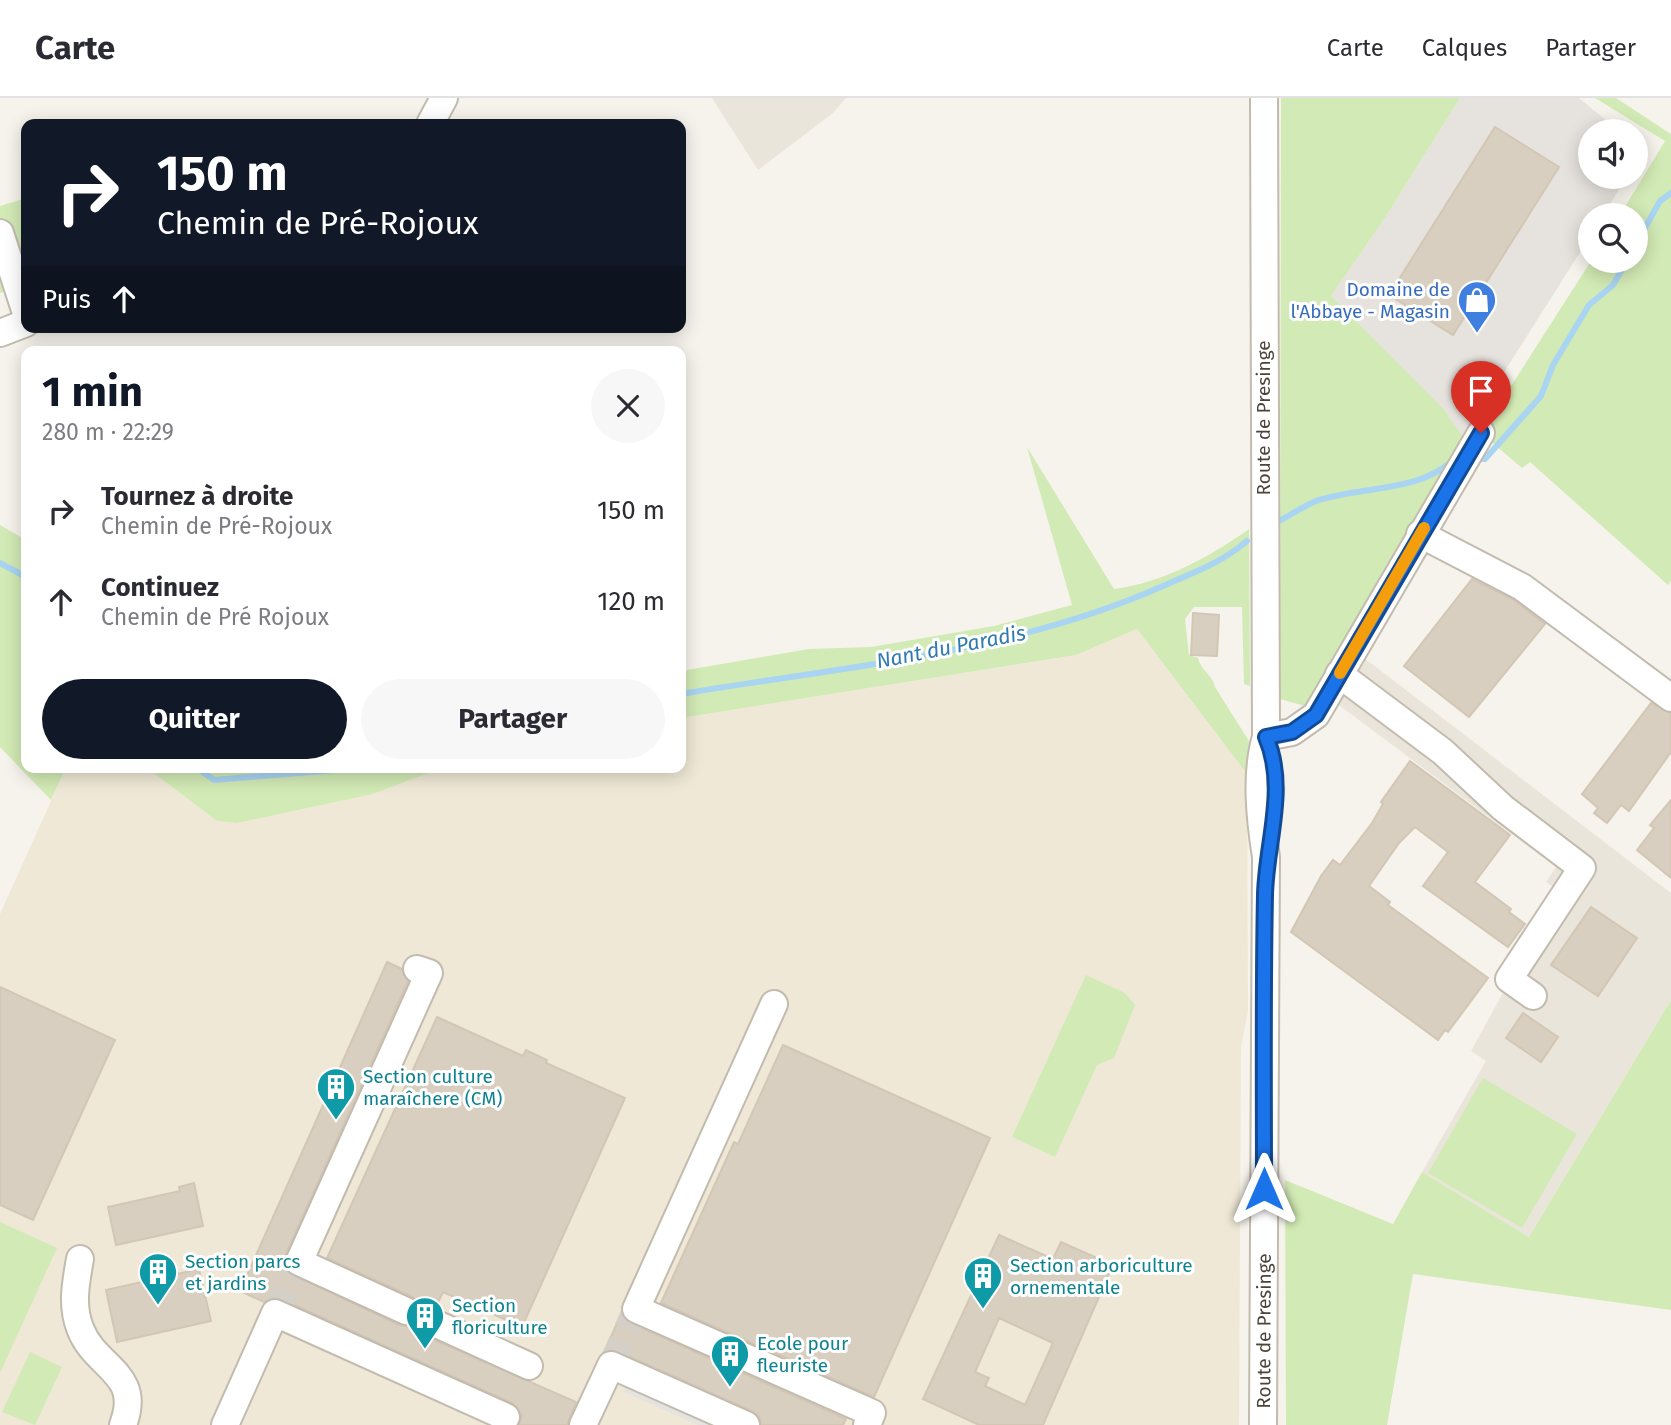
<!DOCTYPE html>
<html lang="fr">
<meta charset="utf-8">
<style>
:root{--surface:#fff;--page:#f7f7f7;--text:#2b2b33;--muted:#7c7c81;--line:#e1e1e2;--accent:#111827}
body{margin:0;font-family:"Fira Sans",sans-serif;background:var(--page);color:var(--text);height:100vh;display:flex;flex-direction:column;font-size:26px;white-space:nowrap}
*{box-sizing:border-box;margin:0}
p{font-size:23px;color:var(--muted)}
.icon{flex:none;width:38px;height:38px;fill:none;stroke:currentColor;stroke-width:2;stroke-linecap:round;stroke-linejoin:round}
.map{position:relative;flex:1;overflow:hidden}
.drawer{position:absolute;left:21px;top:248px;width:665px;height:427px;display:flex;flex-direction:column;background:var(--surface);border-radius:14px;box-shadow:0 4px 18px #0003}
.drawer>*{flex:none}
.top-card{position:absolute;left:21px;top:21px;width:665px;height:214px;border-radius:14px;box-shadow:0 4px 18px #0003;background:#111827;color:#fff;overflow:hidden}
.controls{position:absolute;left:1578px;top:21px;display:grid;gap:14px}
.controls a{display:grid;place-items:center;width:70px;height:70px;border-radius:50%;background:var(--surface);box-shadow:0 4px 18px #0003;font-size:35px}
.pin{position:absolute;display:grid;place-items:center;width:60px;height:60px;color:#fff;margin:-72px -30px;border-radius:50% 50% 50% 0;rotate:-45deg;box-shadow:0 0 7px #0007}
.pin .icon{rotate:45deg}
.me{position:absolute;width:77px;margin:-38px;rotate:0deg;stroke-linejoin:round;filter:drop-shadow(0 0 5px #0008)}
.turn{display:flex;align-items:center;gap:24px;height:147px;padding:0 21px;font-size:32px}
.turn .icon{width:91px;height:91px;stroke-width:2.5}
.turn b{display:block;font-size:49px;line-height:60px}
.then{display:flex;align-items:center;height:66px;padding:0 21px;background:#0003;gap:14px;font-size:26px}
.round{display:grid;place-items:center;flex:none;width:74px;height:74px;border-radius:37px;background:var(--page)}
.headline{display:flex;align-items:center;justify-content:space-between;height:119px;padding:0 21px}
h1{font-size:42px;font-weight:700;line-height:52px;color:var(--accent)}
.action{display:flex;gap:14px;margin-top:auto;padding:14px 21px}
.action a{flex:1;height:80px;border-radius:42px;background:var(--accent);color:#fff;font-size:28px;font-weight:700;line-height:80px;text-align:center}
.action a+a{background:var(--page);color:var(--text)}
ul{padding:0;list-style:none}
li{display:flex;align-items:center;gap:21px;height:91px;padding:0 21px}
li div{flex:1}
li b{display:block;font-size:26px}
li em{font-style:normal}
header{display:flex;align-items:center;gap:42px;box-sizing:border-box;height:98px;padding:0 35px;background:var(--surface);border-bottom:2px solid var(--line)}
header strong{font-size:33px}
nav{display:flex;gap:38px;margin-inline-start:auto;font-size:24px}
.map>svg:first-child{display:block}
.residential{fill:#eae5da}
.industrial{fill:#e6e2dd;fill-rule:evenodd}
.education{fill:#efe8d6}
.green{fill:#d2eab5}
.parking{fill:#e5e3e0}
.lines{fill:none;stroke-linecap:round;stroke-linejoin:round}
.stream{stroke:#a9d4f2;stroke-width:6}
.building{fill:#d8cfc1;stroke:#d3c7b4;stroke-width:2;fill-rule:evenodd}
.minor-tunnel{stroke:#d4d0c8;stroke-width:26;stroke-dasharray:26 13;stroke-linecap:butt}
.minor-casing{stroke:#c2bbae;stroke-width:30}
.minor{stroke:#fff;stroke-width:26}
.route-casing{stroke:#114b97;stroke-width:18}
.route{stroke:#1a73e8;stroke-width:12}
.slow{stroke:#f59e0b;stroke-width:12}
.labels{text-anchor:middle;stroke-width:6;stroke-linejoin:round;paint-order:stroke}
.shop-label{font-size:19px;fill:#366cbe;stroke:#fff;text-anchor:end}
.street-label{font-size:19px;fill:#4b4439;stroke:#fff}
.culture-label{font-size:19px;fill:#0d838f;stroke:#fff;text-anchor:start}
.water-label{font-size:21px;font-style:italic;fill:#2e7ab2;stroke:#fff}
</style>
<header>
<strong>Carte</strong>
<nav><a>Carte</a><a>Calques</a><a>Partager</a></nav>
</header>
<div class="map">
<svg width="1671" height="1327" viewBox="0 0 1671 1327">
<rect width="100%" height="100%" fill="#f6f3ec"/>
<g class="residential">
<path d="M 712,0 L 846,0 L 833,15 L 758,72 Z"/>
<path d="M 1342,543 L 1671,795 L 1671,902 L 1529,1139 L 1422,1074 L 1486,963 L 1471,953 L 1559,793 L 1546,784 L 1556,769 L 1316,590 Z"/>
</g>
<path class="industrial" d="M 1460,0 L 1579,0 L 1619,33 L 1591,33 L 1591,79 L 1627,79 L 1603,117 L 1591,117 L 1591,137 L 1463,339 L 1443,310 L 1331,198 L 1383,123 ZM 1495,29 L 1559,69 L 1453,237 L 1389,196 Z"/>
<path class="education" d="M 1137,531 L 1247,676 L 1248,913 L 1241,949 L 1239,1327 L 0,1327 L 0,816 L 66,670 L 147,670 L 217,723 L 237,725 L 373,696 L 442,670 L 681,670 L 681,620 L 1076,557 Z"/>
<g class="green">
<path d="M 1281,0 L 1460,0 L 1383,123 L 1331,198 L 1443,310 L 1463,339 L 1463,352 L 1414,422 L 1305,608 L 1280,601 Z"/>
<path d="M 1595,0 L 1616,0 L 1671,36 L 1671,483 L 1668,487 L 1530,364 L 1522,370 L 1481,335 L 1591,163 L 1636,163 L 1636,117 L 1620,117 L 1665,43 Z"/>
<path d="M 26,100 L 26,187 L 0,195 L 0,108 Z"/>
<path d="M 1027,349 L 1114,491 C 1162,485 1210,459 1249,431 L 1250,588 L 1244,586 L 1242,509 L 1194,509 L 1185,521 L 1189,557 L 1198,560 C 1201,573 1212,576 1215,589 L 1252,648 L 1247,676 L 1137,531 L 1076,557 L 681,620 L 681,573 L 809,551 L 871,549 L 994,528 L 1072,507 Z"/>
<path d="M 0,427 L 26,442 L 26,670 L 66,670 L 51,702 L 0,649 Z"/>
<path d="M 147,670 L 442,670 L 373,696 L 237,725 L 217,723 Z"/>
<path d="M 1086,877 L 1125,895 L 1135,907 L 1114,960 L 1097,967 L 1055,1059 L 1012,1039 Z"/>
<path d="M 1671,902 L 1671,1212 L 1413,1176 L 1387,1327 L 1286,1327 L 1285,1082 L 1393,1126 L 1422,1074 L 1529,1139 Z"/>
<path d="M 1483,980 L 1577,1036 L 1522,1130 L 1428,1075 Z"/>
<path d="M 0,1124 L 57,1150 L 0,1275 Z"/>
<path d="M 30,1254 L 62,1269 L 35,1327 L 2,1314 Z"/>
</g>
<path class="parking" d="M 628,1283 L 726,1327 L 698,1327 L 624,1294 Z"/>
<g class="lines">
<g class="stream">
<path d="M 1636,146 L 1660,103 L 1671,95"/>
<path d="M 1473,361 L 1485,361 L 1541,298 L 1553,267 L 1589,207 L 1613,187 L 1627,163"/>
<path d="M 1281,422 C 1292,416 1304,408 1316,403 C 1359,388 1417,395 1452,363"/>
<path d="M 0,465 L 26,479"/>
<path d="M 681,596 C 843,569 1012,555 1163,488 C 1196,473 1218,467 1247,443"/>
<path d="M 197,670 L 214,682 L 359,670"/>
</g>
</g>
<g class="building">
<path d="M 1495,29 L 1559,69 L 1453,237 L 1389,197 Z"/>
<path d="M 1472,481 L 1514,502 L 1545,526 L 1469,619 L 1404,568 Z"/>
<path d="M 1193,515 L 1219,517 L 1217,558 L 1191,557 Z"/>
<path d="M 1651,605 L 1671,615 L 1671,654 L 1629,713 L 1621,707 L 1607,725 L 1594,715 L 1598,710 L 1582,696 Z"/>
<path d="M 1410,663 L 1510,737 L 1475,784 L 1511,811 L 1509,814 L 1525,826 L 1508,849 L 1423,788 L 1448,754 L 1415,729 L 1399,745 L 1369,788 L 1390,804 L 1388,807 L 1488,880 L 1448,934 L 1445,932 L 1438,942 L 1291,834 L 1321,778 L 1333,762 L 1340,767 L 1372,725 L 1383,706 L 1381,704 Z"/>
<path d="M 1671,702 L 1671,780 L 1637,752 L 1654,730 L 1650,727 Z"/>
<path d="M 1591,809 L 1637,840 L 1598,898 L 1551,867 Z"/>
<path d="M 387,864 L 402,871 L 408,883 L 285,1158 L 286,1173 L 399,1227 L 408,1229 L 416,1224 L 425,1238 L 576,1304 L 567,1327 L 519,1327 L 522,1317 L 512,1305 L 281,1201 L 273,1199 L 264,1204 L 240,1193 Z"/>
<path d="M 0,889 L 115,942 L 33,1122 L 0,1107 Z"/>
<path d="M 1523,915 L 1558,939 L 1541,964 L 1506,940 Z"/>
<path d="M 437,919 L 523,958 L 526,952 L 547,962 L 546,965 L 625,1000 L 522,1229 L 443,1194 L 436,1209 L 422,1213 L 413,1199 L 327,1160 Z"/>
<path d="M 783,947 L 990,1040 L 874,1299 L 661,1205 L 734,1044 L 738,1046 Z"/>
<path d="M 194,1085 L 203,1128 L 116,1147 L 108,1109 L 180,1093 L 179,1089 Z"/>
<path d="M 999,1137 L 1053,1161 L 1061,1144 L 1113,1167 L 1043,1327 L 979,1327 L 923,1301 ZM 999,1220 L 1053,1245 L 1025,1307 L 985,1288 L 989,1280 L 975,1274 Z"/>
<path d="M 199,1171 L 211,1223 L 117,1244 L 106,1192 Z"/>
<path d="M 620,1218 L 630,1225 L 846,1321 L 843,1327 L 761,1327 L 759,1318 L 752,1313 L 617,1253 L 605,1253 Z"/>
</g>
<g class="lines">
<g class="minor-tunnel">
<path d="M 275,1215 L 299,1164"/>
<path d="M 611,1267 L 636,1211"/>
</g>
<g class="minor-casing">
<g id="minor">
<path d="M 430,26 L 444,0"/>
<path d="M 0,135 L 26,215"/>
<path d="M 0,235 L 26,225"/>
<path d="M 1420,436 L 1522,489 L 1671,600"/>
<path d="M 1339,576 L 1443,654 L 1503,710 L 1582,770 L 1509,881 L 1533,898"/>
<path d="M 1266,639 L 1292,634 L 1316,617 L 1481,335"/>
<path d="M 774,906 L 636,1211 L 872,1315 L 867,1327"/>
<path d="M 80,1161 C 76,1184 71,1207 80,1230 C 95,1271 143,1274 123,1327"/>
<path d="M 406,1213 L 299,1164 L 429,875 L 417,871"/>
<path d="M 432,1224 L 529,1268"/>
<path d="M 225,1327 L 275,1215 L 506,1319"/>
<path d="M 583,1327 L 611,1267 L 746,1327"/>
<path id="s1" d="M 1263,1327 L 1266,759 C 1260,721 1255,676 1266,639 L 1264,0"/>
</g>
</g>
<use href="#minor" class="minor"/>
</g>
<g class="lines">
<g class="route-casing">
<path id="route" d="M 1264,1091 C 1264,993 1263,895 1265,797 C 1266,745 1288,690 1266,639 L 1292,634 L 1316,617 L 1481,335"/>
</g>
<use href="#route" class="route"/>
<path class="slow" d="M 1340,575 L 1424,430"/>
</g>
<defs>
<g id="shop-pin" transform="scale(2.0125)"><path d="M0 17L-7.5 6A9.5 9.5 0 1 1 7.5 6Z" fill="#3f7fe0" stroke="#fff"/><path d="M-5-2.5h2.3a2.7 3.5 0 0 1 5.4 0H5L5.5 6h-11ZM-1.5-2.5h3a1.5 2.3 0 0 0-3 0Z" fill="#fff"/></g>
<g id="building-pin" transform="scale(2.0125)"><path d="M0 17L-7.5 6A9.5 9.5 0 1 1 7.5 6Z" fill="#0f9aa8" stroke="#fff"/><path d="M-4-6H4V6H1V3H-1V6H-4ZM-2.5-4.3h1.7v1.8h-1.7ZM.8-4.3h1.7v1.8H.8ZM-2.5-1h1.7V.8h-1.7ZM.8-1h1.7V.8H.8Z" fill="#fff"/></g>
</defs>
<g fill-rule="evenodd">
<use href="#shop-pin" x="1477" y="202"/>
<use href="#building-pin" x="336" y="989"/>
<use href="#building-pin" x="158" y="1174"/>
<use href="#building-pin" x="983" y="1178"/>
<use href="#building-pin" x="425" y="1218"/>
<use href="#building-pin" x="730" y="1256"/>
</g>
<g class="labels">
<g class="shop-label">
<text x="1450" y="198">Domaine de<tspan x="1450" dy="22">l'Abbaye - Magasin</tspan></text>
</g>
<g class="street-label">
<text transform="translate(1263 320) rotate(-90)" y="7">Route de Presinge</text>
<text dy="7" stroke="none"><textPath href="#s1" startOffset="94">Route de Presinge</textPath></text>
</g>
<g class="culture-label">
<text x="363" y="985">Section culture<tspan x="363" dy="22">maraîchere (CM)</tspan></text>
<text x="185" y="1170">Section parcs<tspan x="185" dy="22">et jardins</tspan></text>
<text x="1010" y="1174">Section arboriculture<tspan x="1010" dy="22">ornementale</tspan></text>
<text x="452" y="1214">Section<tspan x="452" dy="22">floriculture</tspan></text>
<text x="757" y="1252">Ecole pour<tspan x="757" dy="22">fleuriste</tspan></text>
</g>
<g class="water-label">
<text transform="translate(951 549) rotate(-11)" y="7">Nant du Paradis</text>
</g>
</g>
</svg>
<div class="controls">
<a><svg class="icon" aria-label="sound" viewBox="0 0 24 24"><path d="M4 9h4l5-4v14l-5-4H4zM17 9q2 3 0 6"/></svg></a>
<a><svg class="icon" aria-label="search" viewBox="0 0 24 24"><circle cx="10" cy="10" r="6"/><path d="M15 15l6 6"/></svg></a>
</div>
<div class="pin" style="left:1481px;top:335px;background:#d93025"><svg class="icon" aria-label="arrive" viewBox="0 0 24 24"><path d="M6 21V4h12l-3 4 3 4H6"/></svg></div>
<svg class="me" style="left:1264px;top:1091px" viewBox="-20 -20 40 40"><path d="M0-17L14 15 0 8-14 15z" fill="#1a73e8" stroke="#fff" stroke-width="4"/></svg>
<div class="top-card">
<div class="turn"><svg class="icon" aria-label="right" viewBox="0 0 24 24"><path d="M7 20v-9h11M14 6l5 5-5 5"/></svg><div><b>150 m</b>Chemin de Pré-Rojoux</div></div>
<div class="then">Puis<svg class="icon" aria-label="ahead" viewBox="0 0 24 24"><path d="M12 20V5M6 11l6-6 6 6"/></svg></div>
</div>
<section class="drawer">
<div class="headline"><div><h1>1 min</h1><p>280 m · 22:29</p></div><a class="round"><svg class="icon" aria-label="close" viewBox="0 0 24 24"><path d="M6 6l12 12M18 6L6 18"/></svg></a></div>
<ul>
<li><svg class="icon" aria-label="right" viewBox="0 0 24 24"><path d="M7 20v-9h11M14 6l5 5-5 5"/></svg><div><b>Tournez à droite</b><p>Chemin de Pré-Rojoux</p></div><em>150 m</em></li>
<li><svg class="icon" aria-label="ahead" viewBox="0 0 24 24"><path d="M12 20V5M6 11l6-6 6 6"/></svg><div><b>Continuez</b><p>Chemin de Pré Rojoux</p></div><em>120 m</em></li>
</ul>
<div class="action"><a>Quitter</a><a>Partager</a></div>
</section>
</div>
